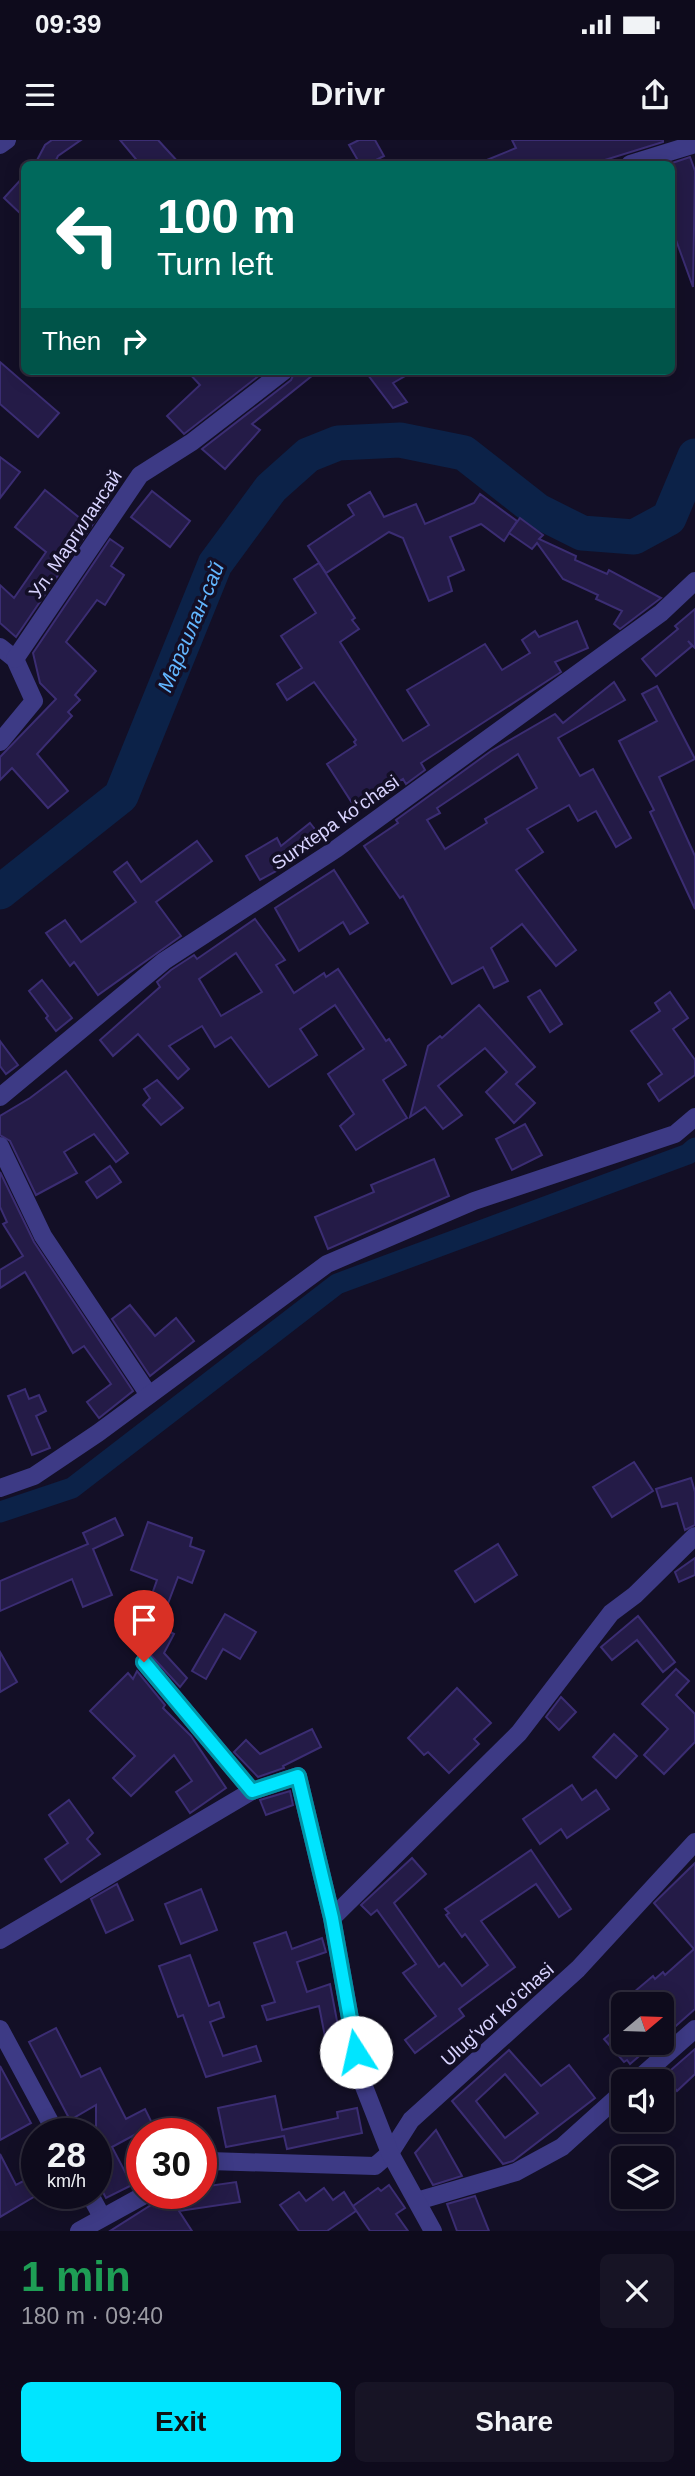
<!DOCTYPE html>
<meta charset="utf-8">
<style>
:root{--surface:#0e0b1c;--page:#171425;--text:#f1f3f6;--muted:#9b9ba3;--line:#2e2b3b;--accent:#00e5ff}
body{margin:0;font-family:Helvetica,sans-serif;background:var(--page);color:var(--text);height:100vh;display:flex;flex-direction:column;font-size:26px;white-space:nowrap}
*{box-sizing:border-box;margin:0}
p{font-size:23px;color:var(--muted)}
.icon{flex:none;width:38px;height:38px;fill:none;stroke:currentColor;stroke-width:2;stroke-linecap:round;stroke-linejoin:round}
.map{position:relative;height:2091px;overflow:hidden}
.side{display:flex;flex-direction:column;background:var(--surface);flex:1}
.side>*{flex:none}
.banner{position:absolute;left:21px;top:21px;width:654px;height:214px;border-radius:10px;box-shadow:0 4px 18px #0003,0 0 0 2px var(--line);background:#00695c;color:#fff;overflow:hidden}
.needle{width:46px;rotate:71deg}
.controls{position:absolute;left:611px;top:1852px;display:grid;gap:14px}
.controls a{display:grid;place-items:center;width:63px;height:63px;border-radius:10px;background:var(--surface);box-shadow:0 4px 18px #0003,0 0 0 2px var(--line);font-size:35px}
.speed{position:absolute;left:21px;top:1978px;display:flex;gap:14px;font-size:35px;font-weight:700;text-align:center}
.speed>*{display:grid;place-content:center;width:91px;height:91px;border-radius:50%;background:var(--surface);box-shadow:0 4px 18px #0003,0 0 0 2px var(--line);line-height:1}
.speed small{font-size:18px;font-weight:400}
.speed .limit{border:10px solid #d22;background:#fff;color:#111}
.pin{position:absolute;display:grid;place-items:center;width:60px;height:60px;color:#fff;margin:-72px -30px;border-radius:50% 50% 50% 0;rotate:-45deg;box-shadow:0 0 7px #0007}
.pin .icon{rotate:45deg}
.me{position:absolute;width:77px;margin:-38px;rotate:350deg;stroke-linejoin:round;filter:drop-shadow(0 0 5px #0008)}
.turn{display:flex;align-items:center;gap:24px;height:147px;padding:0 21px;font-size:32px}
.turn .icon{width:91px;height:91px;stroke-width:2.5}
.turn b{display:block;font-size:49px;line-height:60px}
.then{display:flex;align-items:center;height:66px;padding:0 21px;background:#0003;gap:14px;font-size:26px}
.round{display:grid;place-items:center;flex:none;width:74px;height:74px;border-radius:10px;background:var(--page)}
.head{display:flex;align-items:center;justify-content:space-between;height:119px;padding:0 21px}
h1{font-size:42px;font-weight:600;line-height:52px;color:#1e9e55}
.action{display:flex;gap:14px;margin-top:auto;padding:14px 21px}
.action a{flex:1;height:80px;border-radius:10px;background:var(--accent);color:#111;font-size:28px;font-weight:600;line-height:80px;text-align:center}
.action a+a{background:var(--page);color:var(--text)}
.status{display:flex;justify-content:space-between;align-items:center;height:49px;padding:0 35px;background:var(--surface);direction:ltr}
.status svg{height:19px;fill:currentColor}
header{display:flex;justify-content:space-between;align-items:center;height:91px;padding:0 21px;background:var(--surface);font-size:32px;font-weight:600}
.map>svg:first-child{display:block}
.lines{fill:none;stroke-linecap:round;stroke-linejoin:round}
.canal{stroke:#0c2248;stroke-width:21}
.river{stroke:#0c2248;stroke-width:35}
.building{fill:#241b47;stroke:#3b2d73;stroke-width:2;fill-rule:evenodd}
.street{stroke:#3d3a85;stroke-width:18}
.route-casing{stroke:#0095a6;stroke-width:18}
.route{stroke:#00e5ff;stroke-width:12}
.labels{text-anchor:middle;stroke-width:7;stroke-linejoin:round;paint-order:stroke}
.street-label{font-size:19px;fill:#d9d4ff;stroke:#130f26}
.water-label{font-size:21px;font-style:italic;fill:#62b6ff;stroke:#130f26}
</style>
<div class="status"><b>09:39</b><svg viewBox="0 0 49 12"><path d="M0 12V9h3v3zM5 12V6h3v6zM10 12V3h3v9zM15 12V0h3v12zM26 1h20v11H26zM47 4h2v5h-2z"/></svg></div>
<header><svg class="icon" aria-label="menu" viewBox="0 0 24 24"><path d="M4 6h16M4 12h16M4 18h16"/></svg>Drivr<svg class="icon" aria-label="share" viewBox="0 0 24 24"><path d="M12 15V3M7 8l5-5 5 5M5 13v7h14v-7"/></svg></header>
<div class="map">
<svg width="695" height="2091" viewBox="0 0 695 2091">
<rect width="100%" height="100%" fill="#130f26"/>
<g class="lines">
<path class="canal" d="M 0,1372 L 72,1348 L 337,1144 L 688,1014 L 695,1008"/>
<path class="river" d="M 0,752 L 121,656 L 215,424 L 271,348 L 308,315 L 338,303 L 400,300 L 464,313 L 538,371 L 582,393 L 634,397 L 669,378 L 695,316"/>
</g>
<g class="building">
<path d="M 52,0 L 81,0 L 58,16 L 54,24 L 35,24 L 45,5 Z"/>
<path d="M 120,0 L 158,0 L 180,24 L 140,24 Z"/>
<path d="M 359,0 L 375,0 L 384,16 L 368,24 L 360,24 L 349,5 Z"/>
<path d="M 512,0 L 663,0 L 663,2 L 592,24 L 477,24 L 516,8 Z"/>
<path d="M 690,17 L 695,31 L 693,147 L 672,89 L 672,23 Z"/>
<path d="M 24,36 L 24,77 L 4,58 Z"/>
<path d="M 0,222 L 59,273 L 38,297 L 0,264 Z"/>
<path d="M 187,231 L 265,231 L 184,294 L 167,276 L 200,245 Z"/>
<path d="M 295,231 L 318,231 L 252,284 L 260,290 L 225,329 L 202,309 L 291,240 Z"/>
<path d="M 365,231 L 414,231 L 393,243 L 407,262 L 393,268 Z"/>
<path d="M 0,317 L 20,332 L 0,358 Z"/>
<path d="M 45,350 L 81,379 L 97,354 L 108,362 L 16,497 L 0,483 L 0,445 L 14,458 L 46,412 L 15,387 Z"/>
<path d="M 152,351 L 190,381 L 170,407 L 131,377 Z"/>
<path d="M 370,352 L 384,377 L 416,364 L 425,384 L 474,363 L 480,354 L 517,381 L 504,401 L 481,384 L 450,397 L 464,430 L 448,437 L 452,451 L 429,461 L 403,398 L 389,392 L 326,433 L 308,406 L 354,375 L 348,365 Z"/>
<path d="M 520,378 L 543,395 L 539,399 L 576,416 L 575,420 L 607,434 L 609,430 L 661,458 L 620,489 L 614,484 L 622,471 L 596,459 L 598,455 L 563,439 L 537,403 L 532,409 L 509,393 Z"/>
<path d="M 110,399 L 123,408 L 111,426 L 124,435 L 105,465 L 97,460 L 66,502 L 96,531 L 75,555 L 80,560 L 68,572 L 72,576 L 37,614 L 68,651 L 48,668 L 12,628 L 0,640 L 0,617 L 56,559 L 40,543 L 33,513 Z"/>
<path d="M 319,423 L 355,478 L 352,480 L 359,489 L 340,502 L 403,601 L 429,585 L 407,550 L 485,504 L 502,530 L 530,513 L 522,500 L 535,491 L 539,497 L 577,481 L 588,508 L 555,522 L 561,532 L 421,623 L 425,630 L 406,644 L 403,639 L 356,669 L 327,624 L 356,605 L 354,602 L 356,600 L 314,542 L 287,560 L 277,544 L 302,528 L 281,496 L 316,473 L 294,439 Z"/>
<path d="M 695,469 L 695,508 L 688,501 L 692,506 L 656,536 L 642,519 L 678,489 L 675,486 Z"/>
<path d="M 614,542 L 625,560 L 558,598 L 580,636 L 593,629 L 631,698 L 616,707 L 596,671 L 578,681 L 569,665 L 527,689 L 543,712 L 516,730 L 576,810 L 556,826 L 522,784 L 491,808 L 508,841 L 494,848 L 483,827 L 452,844 L 403,756 L 400,758 L 364,706 L 398,683 L 396,680 L 491,611 L 555,574 L 563,583 ZM 518,614 L 537,648 L 485,679 L 487,683 L 445,709 L 427,680 L 440,673 L 437,668 Z"/>
<path d="M 657,546 L 695,619 L 659,637 L 695,716 L 695,769 L 650,672 L 654,670 L 619,601 L 657,581 L 642,554 Z"/>
<path d="M 310,683 L 322,698 L 291,723 L 260,740 L 246,716 L 277,698 L 281,706 Z"/>
<path d="M 197,701 L 212,721 L 156,762 L 181,796 L 98,855 L 74,822 L 70,826 L 46,793 L 65,780 L 81,802 L 136,762 L 114,732 L 127,722 L 141,742 Z"/>
<path d="M 334,730 L 368,783 L 350,794 L 343,782 L 299,811 L 275,768 Z"/>
<path d="M 255,779 L 285,820 L 276,825 L 294,853 L 324,833 L 326,837 L 338,829 L 386,901 L 389,899 L 406,925 L 383,940 L 407,978 L 356,1010 L 340,986 L 354,974 L 328,934 L 364,909 L 335,865 L 300,889 L 317,915 L 269,947 L 231,897 L 215,907 L 202,886 L 169,906 L 189,929 L 178,939 L 138,894 L 113,916 L 100,900 L 160,847 L 157,842 L 171,830 L 194,815 L 197,819 ZM 236,813 L 262,852 L 221,876 L 199,839 Z"/>
<path d="M 42,840 L 72,878 L 56,891 L 46,878 L 48,876 L 29,851 Z"/>
<path d="M 540,850 L 562,884 L 550,892 L 528,857 Z"/>
<path d="M 670,852 L 688,878 L 673,889 L 695,920 L 695,935 L 659,961 L 648,944 L 662,934 L 631,891 L 660,871 L 655,863 Z"/>
<path d="M 479,865 L 535,927 L 516,944 L 535,963 L 514,983 L 486,952 L 507,932 L 485,908 L 438,946 L 462,975 L 443,989 L 425,967 L 410,977 L 428,906 L 440,896 L 442,898 Z"/>
<path d="M 0,901 L 18,925 L 6,934 L 0,926 Z"/>
<path d="M 66,931 L 128,1013 L 116,1022 L 94,994 L 64,1012 L 77,1033 L 36,1055 L 10,1001 L 0,995 L 0,976 L 30,958 Z"/>
<path d="M 157,940 L 183,968 L 161,985 L 143,965 L 150,958 L 144,949 Z"/>
<path d="M 525,984 L 542,1015 L 512,1030 L 496,999 Z"/>
<path d="M 434,1019 L 449,1056 L 328,1109 L 315,1077 L 374,1052 L 371,1045 Z"/>
<path d="M 110,1026 L 121,1042 L 97,1058 L 86,1042 Z"/>
<path d="M 0,1032 L 34,1102 L 133,1251 L 99,1278 L 87,1262 L 111,1244 L 84,1206 L 73,1213 L 25,1132 L 0,1148 L 0,1130 L 23,1116 L 3,1084 L 7,1082 L 0,1067 Z"/>
<path d="M 130,1165 L 155,1196 L 176,1178 L 194,1201 L 150,1236 L 112,1179 Z"/>
<path d="M 25,1249 L 29,1259 L 39,1255 L 46,1271 L 36,1276 L 50,1308 L 32,1315 L 8,1256 Z"/>
<path d="M 634,1322 L 653,1351 L 612,1377 L 593,1347 Z"/>
<path d="M 691,1338 L 695,1352 L 695,1385 L 685,1390 L 677,1363 L 662,1367 L 656,1349 Z"/>
<path d="M 115,1378 L 123,1395 L 93,1409 L 112,1455 L 83,1467 L 72,1439 L 0,1471 L 0,1441 L 88,1404 L 83,1393 Z"/>
<path d="M 148,1382 L 192,1398 L 190,1406 L 204,1411 L 192,1443 L 178,1437 L 167,1466 L 151,1457 L 157,1440 L 131,1430 Z"/>
<path d="M 498,1404 L 517,1435 L 475,1462 L 455,1431 Z"/>
<path d="M 695,1418 L 695,1435 L 679,1442 L 675,1432 Z"/>
<path d="M 225,1474 L 256,1492 L 240,1519 L 223,1509 L 206,1539 L 192,1531 Z"/>
<path d="M 638,1476 L 675,1522 L 663,1532 L 637,1500 L 612,1520 L 601,1507 Z"/>
<path d="M 159,1486 L 174,1494 L 164,1513 L 187,1538 L 180,1547 L 147,1511 Z"/>
<path d="M 0,1512 L 17,1542 L 0,1552 Z"/>
<path d="M 676,1529 L 689,1541 L 676,1555 L 695,1574 L 695,1602 L 664,1634 L 644,1615 L 668,1589 L 642,1564 Z"/>
<path d="M 137,1531 L 165,1565 L 163,1568 L 191,1596 L 226,1648 L 190,1673 L 176,1652 L 192,1641 L 174,1615 L 131,1656 L 113,1638 L 135,1616 L 90,1571 L 128,1533 L 133,1539 Z"/>
<path d="M 457,1548 L 491,1583 L 474,1599 L 479,1604 L 449,1633 L 428,1612 L 424,1615 L 408,1598 Z"/>
<path d="M 561,1557 L 576,1572 L 559,1590 L 546,1577 Z"/>
<path d="M 312,1589 L 321,1607 L 283,1626 L 284,1628 L 258,1637 L 234,1612 L 246,1600 L 260,1614 Z"/>
<path d="M 614,1594 L 637,1616 L 616,1638 L 593,1617 Z"/>
<path d="M 572,1645 L 582,1660 L 596,1650 L 609,1669 L 567,1698 L 561,1689 L 540,1704 L 523,1679 Z"/>
<path d="M 290,1651 L 293,1665 L 266,1675 L 260,1660 Z"/>
<path d="M 69,1660 L 93,1693 L 87,1699 L 100,1714 L 61,1742 L 45,1719 L 68,1703 L 49,1675 Z"/>
<path d="M 531,1710 L 571,1769 L 559,1777 L 536,1744 L 481,1781 L 515,1827 L 459,1869 L 464,1876 L 415,1913 L 405,1900 L 436,1876 L 403,1833 L 416,1824 L 377,1770 L 371,1775 L 361,1765 L 412,1718 L 426,1734 L 394,1763 L 439,1827 L 444,1823 L 462,1846 L 488,1825 L 465,1794 L 462,1797 L 446,1775 L 449,1773 L 445,1769 Z"/>
<path d="M 695,1723 L 695,1869 L 669,1892 L 662,1883 L 662,1864 L 644,1864 L 634,1852 L 653,1836 L 655,1839 L 663,1832 L 665,1835 L 694,1809 L 654,1763 Z"/>
<path d="M 117,1744 L 133,1780 L 106,1793 L 91,1759 Z"/>
<path d="M 201,1749 L 217,1790 L 181,1804 L 165,1764 Z"/>
<path d="M 286,1792 L 292,1809 L 322,1798 L 326,1812 L 297,1822 L 307,1852 L 330,1844 L 345,1923 L 331,1927 L 319,1866 L 267,1880 L 262,1866 L 275,1862 L 254,1803 Z"/>
<path d="M 190,1815 L 209,1866 L 219,1862 L 224,1877 L 210,1882 L 223,1916 L 256,1906 L 261,1921 L 206,1937 L 183,1875 L 178,1877 L 159,1826 Z"/>
<path d="M 623,1883 L 623,1902 L 635,1902 L 644,1912 L 630,1924 L 627,1920 L 624,1922 L 604,1899 Z"/>
<path d="M 56,1888 L 81,1937 L 100,1928 L 126,1979 L 145,1969 L 153,1985 L 112,2007 L 132,2045 L 106,2058 L 96,2039 L 96,1965 L 70,1980 L 29,1902 Z"/>
<path d="M 695,1909 L 695,1934 L 677,1951 L 664,1936 Z"/>
<path d="M 509,1910 L 541,1946 L 569,1925 L 595,1958 L 513,2021 L 503,2024 L 452,1961 ZM 505,1934 L 538,1973 L 505,1998 L 476,1961 Z"/>
<path d="M 0,1926 L 31,1983 L 0,2000 Z"/>
<path d="M 275,1956 L 282,1990 L 338,1978 L 337,1972 L 357,1968 L 362,1993 L 287,2009 L 284,1996 L 226,2007 L 218,1968 Z"/>
<path d="M 436,1990 L 462,2036 L 433,2045 L 415,2013 Z"/>
<path d="M 0,2014 L 16,2045 L 37,2034 L 37,2055 L 0,2077 Z"/>
<path d="M 236,2042 L 240,2062 L 179,2071 L 192,2091 L 110,2091 L 170,2053 L 201,2053 L 201,2047 Z"/>
<path d="M 389,2045 L 405,2068 L 396,2074 L 408,2091 L 370,2091 L 353,2066 L 378,2048 L 381,2051 Z"/>
<path d="M 324,2048 L 333,2060 L 344,2052 L 356,2071 L 327,2091 L 299,2091 L 280,2065 L 299,2052 L 306,2061 Z"/>
<path d="M 475,2056 L 489,2091 L 457,2091 L 447,2064 Z"/>
</g>
<g class="lines">
<g class="street">
<path d="M 0,5 L 7,0"/>
<path d="M 630,24 L 695,4"/>
<path d="M 0,507 L 15,519 L 34,561 L 0,602"/>
<path d="M 15,519 L 140,335 L 192,302 L 284,231"/>
<path d="M 0,957 L 164,821 L 336,709 L 661,473 L 695,441"/>
<path d="M 0,1006 L 43,1096 L 149,1255"/>
<path d="M 0,1348 L 34,1336 L 98,1293 L 327,1124 L 474,1061 L 675,994 L 695,977"/>
<path d="M 144,1522 L 252,1651 L 298,1636 L 332,1778"/>
<path d="M 0,1800 L 252,1651"/>
<path d="M 0,1889 L 56,1993"/>
<path d="M 636,1941 L 695,1889"/>
<path d="M 201,2025 L 209,2021 L 375,2026 L 390,2013 L 411,1980 L 578,1829 L 695,1702"/>
<path d="M 89,2053 L 102,2077"/>
<path d="M 417,2061 L 516,2032 L 562,2007 L 623,1952"/>
<path d="M 79,2091 L 148,2053"/>
<path d="M 433,2091 L 390,2013 L 361,1939 L 332,1778 L 519,1593 L 611,1473 L 635,1455 L 695,1396"/>
</g>
</g>
<g class="lines">
<g class="route-casing">
<path id="route" d="M 144,1522 L 252,1651 L 298,1636 L 332,1778 L 356,1912"/>
</g>
<use href="#route" class="route"/>
</g>
<g class="labels">
<g class="street-label">
<text transform="translate(75 394) rotate(-56)" y="7">Ул. Маргилансай</text>
<text transform="translate(335 682) rotate(-35)" y="7">Surxtepa koʻchasi</text>
<text transform="translate(497 1874) rotate(-42)" y="7">Ulugʻvor koʻchasi</text>
</g>
<g class="water-label">
<text transform="translate(191 487) rotate(-67)" y="7">Маргилан-сай</text>
</g>
</g>
</svg>
<div class="controls">
<a><svg class="needle" viewBox="-14 -14 28 28"><path d="M0-13l5 13h-10z" fill="#e53935"/><path d="M0 13l5-13h-10z" fill="#9b9ba3"/></svg></a>
<a><svg class="icon" aria-label="sound" viewBox="0 0 24 24"><path d="M4 9h4l5-4v14l-5-4H4zM17 9q2 3 0 6"/></svg></a>
<a><svg class="icon" aria-label="layers" viewBox="0 0 24 24"><path d="M12 4l9 5-9 5-9-5zM3 14l9 5 9-5"/></svg></a>
</div>
<div class="speed"><div>28<small>km/h</small></div><div class="limit">30</div></div>
<div class="pin" style="left:144px;top:1522px;background:#d93025"><svg class="icon" aria-label="arrive" viewBox="0 0 24 24"><path d="M6 21V4h12l-3 4 3 4H6"/></svg></div>
<svg class="me" style="left:356px;top:1912px" viewBox="-20 -20 40 40"><circle r="19" fill="#fff"/><path d="M0-13L10 11 0 6-10 11z" fill="#00e5ff"/></svg>
<div class="banner">
<div class="turn"><svg class="icon" aria-label="left" viewBox="0 0 24 24"><path d="M17 20v-9H6M10 6l-5 5 5 5"/></svg><div><b>100 m</b>Turn left</div></div>
<div class="then">Then<svg class="icon" aria-label="right" viewBox="0 0 24 24"><path d="M7 20v-9h11M14 6l5 5-5 5"/></svg></div>
</div>
</div>
<section class="side">
<div class="head"><div><h1>1 min</h1><p>180 m · 09:40</p></div><a class="round"><svg class="icon" aria-label="close" viewBox="0 0 24 24"><path d="M6 6l12 12M18 6L6 18"/></svg></a></div>
<div class="action"><a>Exit</a><a>Share</a></div>
</section>
